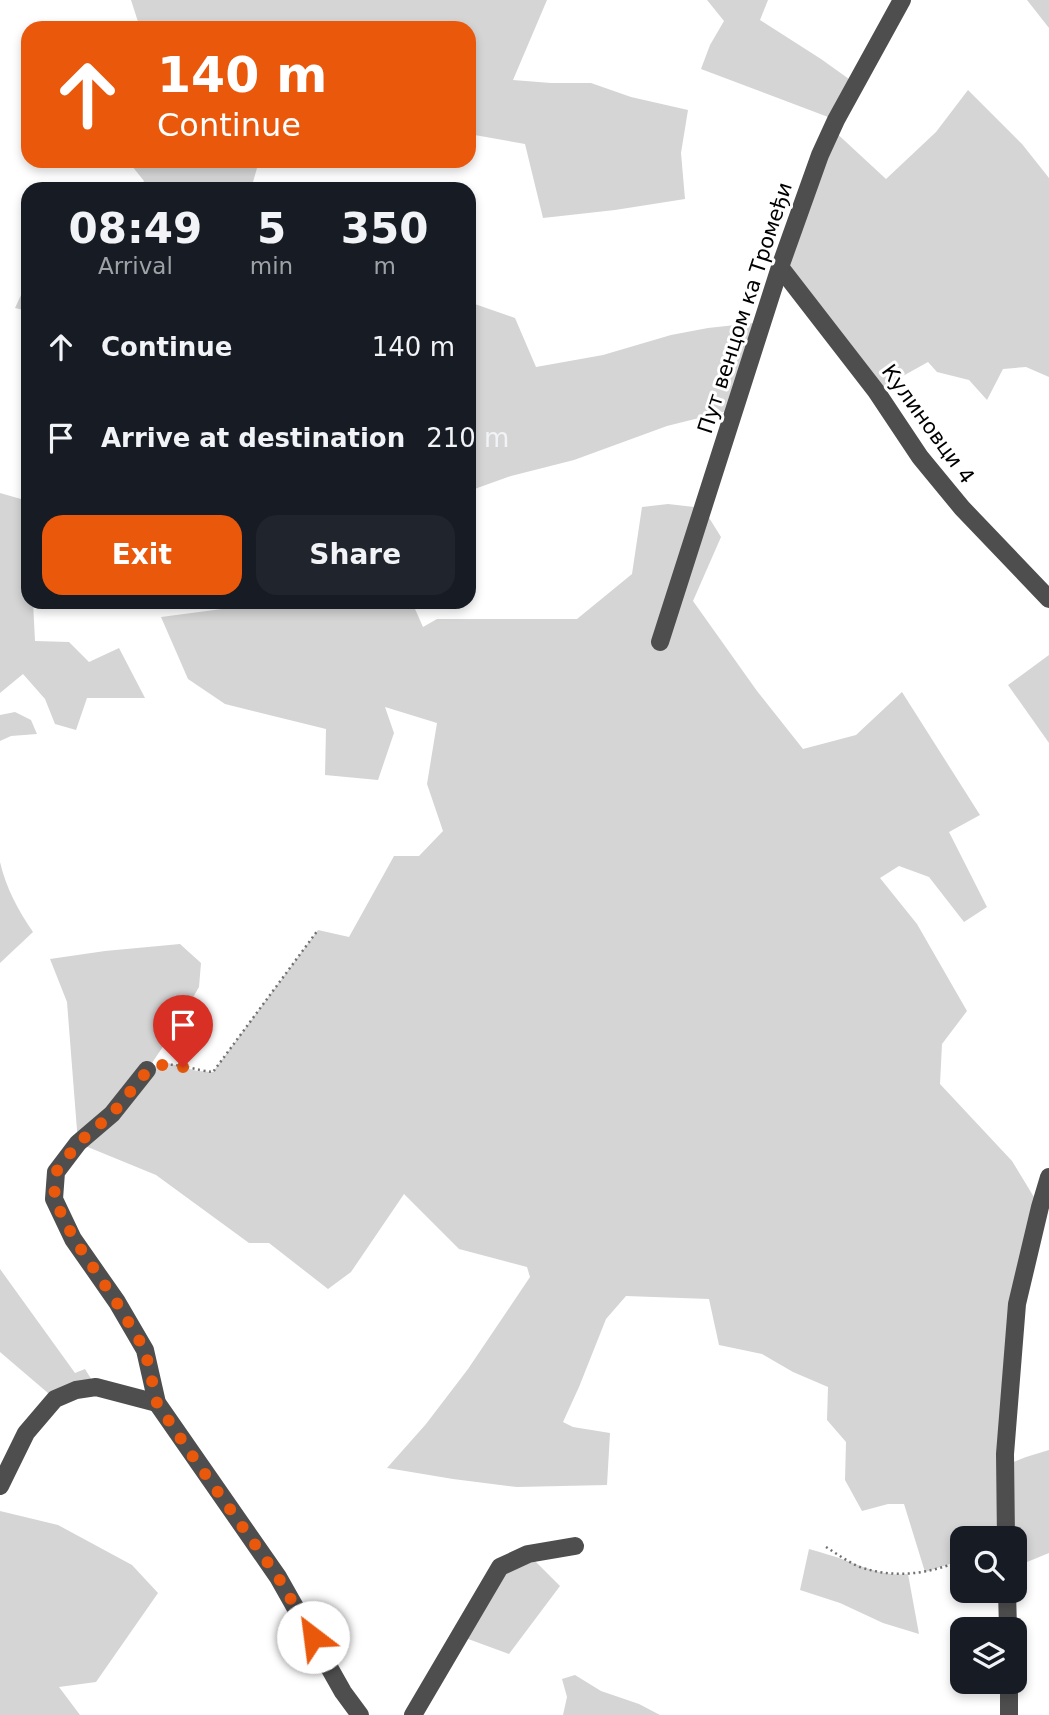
<!DOCTYPE html>
<meta charset="utf-8">
<style>
:root{--surface:#171b24;--page:#20242c;--text:#f1f3f6;--muted:#9ea1a6;--accent:#ea580c}
body{margin:0;font-family:"DejaVu Sans",sans-serif;background:var(--page);color:var(--text);height:100vh;display:flex;flex-direction:column;font-size:26px;white-space:nowrap}
*{box-sizing:border-box;margin:0}
p{font-size:23px;color:var(--muted)}
.icon{flex:none;width:38px;height:38px;fill:none;stroke:currentColor;stroke-width:2;stroke-linecap:round;stroke-linejoin:round}
.map{position:relative;flex:1;overflow:hidden}
.details{position:absolute;left:21px;top:182px;width:455px;height:427px;display:flex;flex-direction:column;background:var(--surface);border-radius:21px;box-shadow:0 4px 10px #0003}
.details>*{flex:none}
.hud{position:absolute;left:21px;top:21px;width:455px;height:147px;border-radius:21px;box-shadow:0 4px 10px #0003;background:#ea580c;color:#fff;overflow:hidden}
.controls{position:absolute;left:950px;top:1526px;display:grid;gap:14px}
.controls a{display:grid;place-items:center;width:77px;height:77px;border-radius:14px;background:var(--surface);box-shadow:0 4px 10px #0003;font-size:35px}
.pin{position:absolute;display:grid;place-items:center;width:60px;height:60px;color:#fff;margin:-72px -30px;border-radius:50% 50% 50% 0;rotate:-45deg;box-shadow:0 0 7px #0007}
.pin .icon{rotate:45deg}
.me{position:absolute;width:77px;margin:-38px;rotate:330deg;stroke-linejoin:round;filter:drop-shadow(0 0 5px #0008)}
.turn{display:flex;align-items:center;gap:24px;height:147px;padding:0 21px;font-size:32px}
.turn .icon{width:91px;height:91px;stroke-width:2.5}
.turn b{display:block;font-size:49px;line-height:60px}
.eta{display:flex;justify-content:space-evenly;align-items:center;height:119px;text-align:center}
.eta b{font-size:42px;font-weight:600;line-height:49px}
.primary-button{display:flex;gap:14px;margin-top:auto;padding:14px 21px}
.primary-button a{flex:1;height:80px;border-radius:21px;background:var(--accent);color:#fff;font-size:28px;font-weight:600;line-height:80px;text-align:center}
.primary-button a+a{background:var(--page);color:var(--text)}
ul{padding:0;list-style:none}
li{display:flex;align-items:center;gap:21px;height:91px;padding:0 21px}
li div{flex:1}
li b{display:block;font-size:26px}
li em{font-style:normal}
.map>svg:first-child{display:block}
.green{fill:#d5d5d5}
.lines{fill:none;stroke-linecap:round;stroke-linejoin:round}
.path{stroke:#707070;stroke-width:2.5;stroke-dasharray:2 3.5;stroke-linecap:butt}
.minor{stroke:#4e4e4e;stroke-width:18}
.route{stroke:#ea580c;stroke-width:12;stroke-dasharray:0 21.6}
.labels{text-anchor:middle;stroke-width:6;stroke-linejoin:round;paint-order:stroke}
.street-label{font-size:21px;fill:#000;stroke:#fff}
</style>
<div class="map">
<svg width="1049" height="1715" viewBox="0 0 1049 1715">
<rect width="100%" height="100%" fill="#fff"/>
<g class="green">
<path d="M 131,0 L 547,0 L 513,80 L 551,83 L 591,83 L 631,97 L 688,110 L 681,153 L 685,199 L 615,210 L 543,218 L 525,144 L 469,134 L 469,28 L 140,28 Z"/>
<path d="M 707,0 L 768,0 L 760,20 L 821,59 L 856,84 L 836,120 L 701,69 L 710,45 L 724,21 Z"/>
<path d="M 1027,0 L 1049,0 L 1049,28 Z"/>
<path d="M 968,90 L 1022,144 L 1049,178 L 1049,377 L 1026,367 L 1003,369 L 987,400 L 969,380 L 937,372 L 928,362 L 876,391 L 780,267 L 832,129 L 886,179 L 936,132 Z"/>
<path d="M 128,161 L 259,161 L 251,189 L 138,189 L 144,181 Z"/>
<path d="M 28,280 L 28,311 L 15,308 Z"/>
<path d="M 469,302 L 515,318 L 536,367 L 603,355 L 671,335 L 708,328 L 763,322 L 735,409 L 667,426 L 574,460 L 511,476 L 469,491 Z"/>
<path d="M 0,493 L 28,501 L 28,602 L 33,602 L 35,641 L 69,642 L 89,662 L 119,648 L 145,698 L 87,698 L 76,730 L 55,724 L 45,699 L 23,674 L 0,693 Z"/>
<path d="M 668,504 L 703,508 L 721,537 L 693,601 L 757,691 L 803,749 L 856,735 L 902,692 L 980,815 L 949,832 L 987,907 L 964,922 L 929,877 L 899,866 L 880,878 L 917,924 L 967,1011 L 942,1044 L 940,1084 L 1012,1161 L 1040,1207 L 1017,1304 L 1006,1465 L 1026,1457 L 1049,1450 L 1049,1553 L 1015,1567 L 1015,1538 L 962,1538 L 962,1560 L 925,1572 L 904,1504 L 888,1504 L 862,1511 L 845,1480 L 846,1442 L 827,1420 L 828,1387 L 793,1372 L 762,1354 L 719,1345 L 709,1299 L 626,1296 L 606,1319 L 579,1387 L 563,1422 L 573,1427 L 610,1433 L 607,1485 L 517,1487 L 453,1479 L 387,1468 L 426,1424 L 468,1369 L 530,1277 L 527,1267 L 459,1249 L 404,1194 L 351,1272 L 328,1289 L 269,1243 L 249,1243 L 156,1175 L 78,1143 L 67,1002 L 50,959 L 105,951 L 180,944 L 201,963 L 199,987 L 176,1027 L 148,1069 L 168,1063 L 197,1071 L 213,1072 L 318,930 L 349,937 L 394,856 L 419,856 L 443,831 L 427,784 L 437,723 L 385,707 L 394,733 L 378,780 L 325,775 L 326,729 L 225,704 L 188,679 L 161,617 L 275,602 L 412,602 L 423,627 L 437,619 L 577,619 L 632,574 L 642,507 Z"/>
<path d="M 1049,655 L 1049,743 L 1008,685 Z"/>
<path d="M 15,712 L 31,720 L 37,734 L 11,736 L 0,741 L 0,715 Z"/>
<path d="M 0,862 C 6,888 18,910 33,932 L 0,963 Z"/>
<path d="M 0,1269 L 75,1373 L 85,1369 L 96,1387 L 55,1399 L 0,1352 Z"/>
<path d="M 0,1511 L 58,1525 L 132,1565 L 158,1593 L 96,1682 L 59,1687 L 80,1715 L 0,1715 Z"/>
<path d="M 809,1549 C 822,1553 835,1556 847,1561 C 866,1568 887,1577 908,1574 L 919,1634 L 883,1623 L 840,1603 L 800,1590 Z"/>
<path d="M 528,1554 L 560,1586 L 509,1654 L 460,1636 L 500,1567 Z"/>
<path d="M 575,1675 L 601,1691 L 639,1704 L 660,1715 L 563,1715 L 567,1697 L 562,1679 Z"/>
</g>
<g class="lines">
<g class="path">
<path d="M 160,1066 C 173,1061 197,1071 213,1072 L 318,930"/>
<path d="M 826,1547 C 837,1554 848,1562 860,1567 C 895,1579 929,1574 962,1560"/>
</g>
<g class="minor">
<path d="M 780,267 L 876,391 L 920,457 L 962,508 L 1049,599"/>
<path d="M 660,642 L 780,267 L 820,155 L 836,120 L 902,0"/>
<path d="M 147,1070 L 112,1114 L 78,1143 L 56,1172 L 54,1199 L 73,1239 L 117,1302 L 145,1350 L 157,1403 L 278,1577 L 343,1692 L 360,1715"/>
<path d="M 0,1486 L 26,1433 L 55,1399 L 76,1390 L 96,1387 L 157,1403"/>
<path d="M 1006,1538 L 1005,1454 L 1017,1304 L 1040,1207 L 1049,1177"/>
<path d="M 1007,1591 L 1008,1629"/>
<path d="M 1009,1682 L 1009,1715"/>
<path d="M 413,1715 L 500,1567 L 528,1554 L 575,1546"/>
</g>
</g>
<g class="lines">
<path class="route" d="M 183,1067 L 168,1063 L 148,1070 L 112,1114 L 78,1143 L 56,1172 L 54,1199 L 74,1239 L 117,1303 L 145,1350 L 157,1403 L 191,1454 L 278,1577 L 313,1637"/>
</g>
<g class="labels">
<g class="street-label">
<text transform="translate(745 308) rotate(-72)" y="7">Пут венцом ка Тромеђи</text>
<text transform="translate(928 424) rotate(54)" y="7">Кулиновци 4</text>
</g>
</g>
</svg>
<div class="controls">
<a><svg class="icon" aria-label="search" viewBox="0 0 24 24"><circle cx="10" cy="10" r="6"/><path d="M15 15l6 6"/></svg></a>
<a><svg class="icon" aria-label="layers" viewBox="0 0 24 24"><path d="M12 4l9 5-9 5-9-5zM3 14l9 5 9-5"/></svg></a>
</div>
<div class="pin" style="left:183px;top:1067px;background:#d93025"><svg class="icon" aria-label="arrive" viewBox="0 0 24 24"><path d="M6 21V4h12l-3 4 3 4H6"/></svg></div>
<svg class="me" style="left:313px;top:1637px" viewBox="-20 -20 40 40"><circle r="19" fill="#fff"/><path d="M0-13L10 11 0 6-10 11z" fill="#ea580c"/></svg>
<div class="hud">
<div class="turn"><svg class="icon" aria-label="ahead" viewBox="0 0 24 24"><path d="M12 20V5M6 11l6-6 6 6"/></svg><div><b>140 m</b>Continue</div></div>
</div>
<section class="details">
<div class="eta">
<div><b>08:49</b><p>Arrival</p></div>
<div><b>5</b><p>min</p></div>
<div><b>350</b><p>m</p></div>
</div>
<ul>
<li><svg class="icon" aria-label="ahead" viewBox="0 0 24 24"><path d="M12 20V5M6 11l6-6 6 6"/></svg><div><b>Continue</b></div><em>140 m</em></li>
<li><svg class="icon" aria-label="arrive" viewBox="0 0 24 24"><path d="M6 21V4h12l-3 4 3 4H6"/></svg><div><b>Arrive at destination</b></div><em>210 m</em></li>
</ul>
<div class="primary-button"><a>Exit</a><a>Share</a></div>
</section>
</div>
